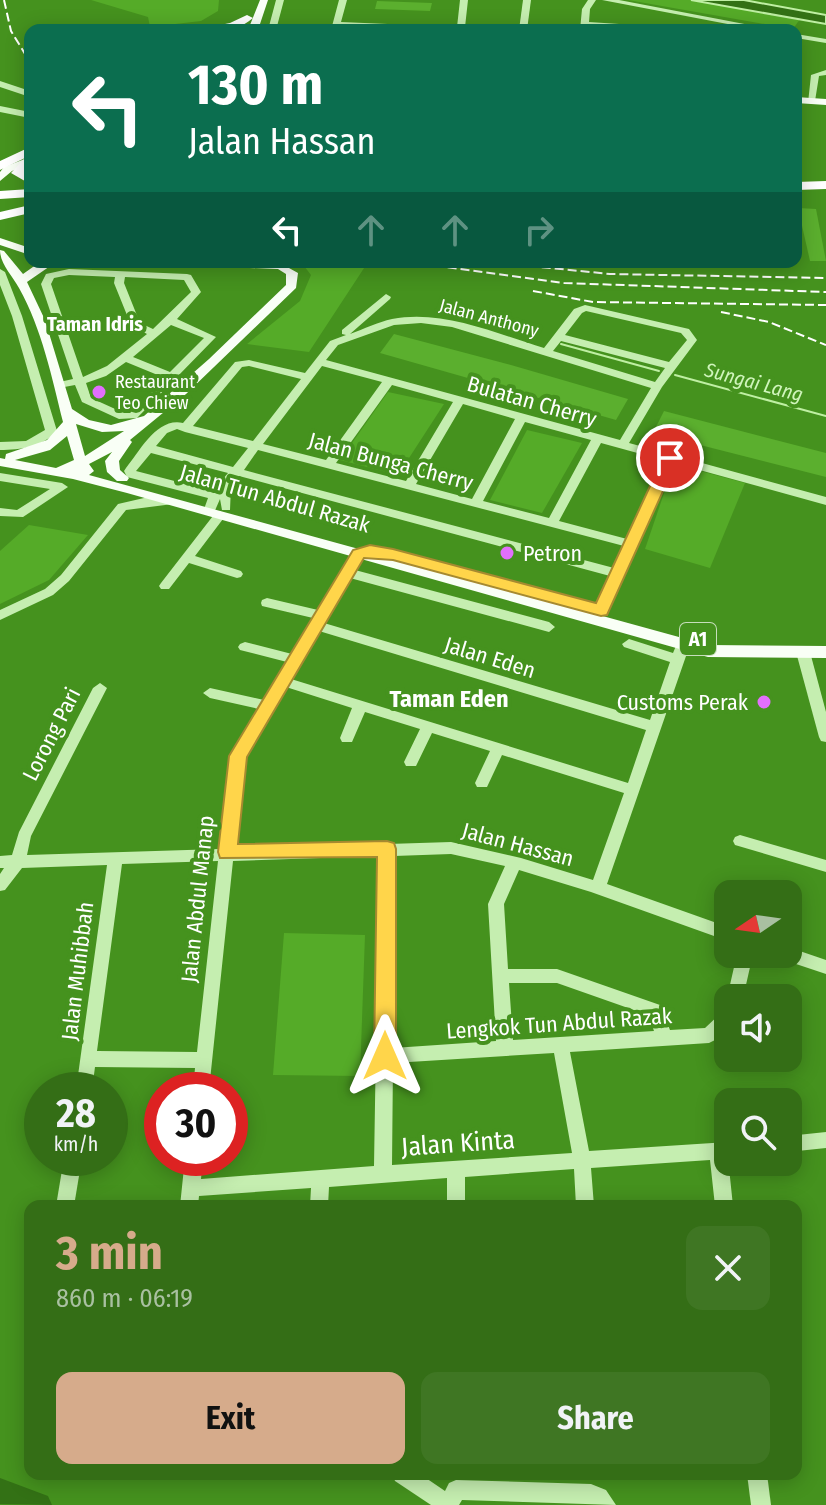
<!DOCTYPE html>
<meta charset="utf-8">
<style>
:root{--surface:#346e16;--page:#3f7623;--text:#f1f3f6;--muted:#a9c0a1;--accent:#d6ab8b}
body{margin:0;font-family:"Fira Sans Condensed",sans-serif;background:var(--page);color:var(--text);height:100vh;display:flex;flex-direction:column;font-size:30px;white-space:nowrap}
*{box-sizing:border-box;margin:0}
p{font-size:26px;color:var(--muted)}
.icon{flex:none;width:44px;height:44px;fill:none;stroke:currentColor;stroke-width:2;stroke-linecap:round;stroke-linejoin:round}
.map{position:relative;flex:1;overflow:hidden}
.side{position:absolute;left:24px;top:1200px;width:778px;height:280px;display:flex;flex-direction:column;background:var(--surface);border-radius:16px;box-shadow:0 4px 20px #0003}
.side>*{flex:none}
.hud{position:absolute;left:24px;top:24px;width:778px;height:244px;border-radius:16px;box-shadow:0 4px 20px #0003;background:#0b6e4f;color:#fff;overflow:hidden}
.needle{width:52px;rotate:257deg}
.tools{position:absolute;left:714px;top:880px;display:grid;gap:16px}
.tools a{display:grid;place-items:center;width:88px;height:88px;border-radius:16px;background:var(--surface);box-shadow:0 4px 20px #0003;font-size:40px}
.speed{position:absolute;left:24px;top:1072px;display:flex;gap:16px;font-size:40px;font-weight:700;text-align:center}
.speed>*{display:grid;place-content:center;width:104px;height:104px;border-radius:50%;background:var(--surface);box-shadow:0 4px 20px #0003;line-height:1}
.speed small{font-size:20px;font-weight:400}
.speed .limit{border:12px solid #d22;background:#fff;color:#111}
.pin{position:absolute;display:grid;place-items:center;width:68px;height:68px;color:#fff;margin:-34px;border:4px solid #fff;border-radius:50%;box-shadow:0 2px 8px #0007}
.me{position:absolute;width:88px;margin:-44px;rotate:0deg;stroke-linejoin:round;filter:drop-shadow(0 0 6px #0008)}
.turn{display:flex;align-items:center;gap:28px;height:168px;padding:0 32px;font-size:36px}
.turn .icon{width:104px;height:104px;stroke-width:2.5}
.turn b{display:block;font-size:56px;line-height:68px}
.lanes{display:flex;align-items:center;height:76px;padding:0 32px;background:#0003;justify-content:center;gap:40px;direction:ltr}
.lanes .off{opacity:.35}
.round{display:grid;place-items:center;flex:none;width:84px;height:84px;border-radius:16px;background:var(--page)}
.head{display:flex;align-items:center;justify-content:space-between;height:136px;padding:0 32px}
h1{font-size:48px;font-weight:700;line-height:60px;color:var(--accent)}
.action{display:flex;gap:16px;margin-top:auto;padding:16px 32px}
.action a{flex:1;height:92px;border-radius:16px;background:var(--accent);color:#111;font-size:32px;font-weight:700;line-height:92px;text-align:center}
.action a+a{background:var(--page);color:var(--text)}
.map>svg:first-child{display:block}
.green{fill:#55ab28}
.water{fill:#337115;stroke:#bfefa3;stroke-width:2}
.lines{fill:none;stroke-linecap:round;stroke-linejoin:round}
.stream{stroke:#bfefa3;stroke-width:2}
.river{fill:#337115;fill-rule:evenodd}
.building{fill:#5baf2e}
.minor{fill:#c5eeb0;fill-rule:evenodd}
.major{fill:#f9fff6;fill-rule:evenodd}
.highway{fill:#fff;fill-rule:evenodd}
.rail{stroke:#fff;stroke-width:2;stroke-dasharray:9 4;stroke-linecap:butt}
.route{fill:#ffd54a;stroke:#a68a30;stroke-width:2}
.poi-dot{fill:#e26ffc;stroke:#45921e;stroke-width:3}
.labels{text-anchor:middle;stroke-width:8;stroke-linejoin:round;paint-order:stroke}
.far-street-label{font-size:18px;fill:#fff;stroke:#45921e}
.far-poi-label{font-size:18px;fill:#fff;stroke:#45921e;text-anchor:start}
.far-neighbourhood-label{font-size:20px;font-weight:bold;fill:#fff;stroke:#45921e}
.far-water-label{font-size:20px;font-style:italic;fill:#d0f5bc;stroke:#45921e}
.shield{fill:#45921e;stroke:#c7debc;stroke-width:2}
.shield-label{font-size:20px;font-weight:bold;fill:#fff}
.street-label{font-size:22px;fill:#fff;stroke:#45921e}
.poi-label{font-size:22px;fill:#fff;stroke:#45921e;text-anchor:start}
.neighbourhood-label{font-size:24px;font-weight:bold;fill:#fff;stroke:#45921e}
.near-street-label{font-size:26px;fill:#fff;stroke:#45921e}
</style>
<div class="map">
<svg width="826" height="1505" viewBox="0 0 826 1505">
<rect width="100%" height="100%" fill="#45921e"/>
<g class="green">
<path d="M 91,0 L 219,0 L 218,11 L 201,21 L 150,27 L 148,17 Z"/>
<path d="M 628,0 L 691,0 L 800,19 L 793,29 Z"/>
<path d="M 301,262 L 368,262 L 309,352 L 247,344 L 300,301 L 311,275 Z"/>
<path d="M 388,392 L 444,404 L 398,475 L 340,460 Z"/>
<path d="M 527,430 L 582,443 L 542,513 L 490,500 Z"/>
<path d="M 674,464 L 745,483 L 710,568 L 645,549 Z"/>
<path d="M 29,525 L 88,535 L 49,580 L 0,604 L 0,551 Z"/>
<path d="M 284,933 L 365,935 L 360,1076 L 273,1075 Z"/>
</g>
<path class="water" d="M 691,0 L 744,0 L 826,15 L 826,24 Z"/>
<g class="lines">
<g class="stream">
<path d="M 561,344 L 659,371"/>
<path d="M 675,375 L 826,416"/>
</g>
<path class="river" d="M 0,1478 L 48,1496 L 52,1505 L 0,1504 Z"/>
</g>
<g class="building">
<path d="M 377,1 L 432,3 L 430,11 L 375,9 Z"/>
<path d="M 798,208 L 816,209 L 826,261 L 810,261 Z"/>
<path d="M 394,334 L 511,365 L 628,399 L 616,420 L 380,353 Z"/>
<path d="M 664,411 L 826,453 L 826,477 L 653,433 Z"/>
</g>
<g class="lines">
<g class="minor">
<path d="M 276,0 L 284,0 L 276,30 L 268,30 Z"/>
<path d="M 339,0 L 347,0 L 341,22 L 457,27 L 460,0 L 468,0 L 465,27 L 481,28 L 485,30 L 340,27 L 339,30 L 331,30 Z"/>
<path d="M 523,0 L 531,0 L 527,30 L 519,30 Z"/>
<path d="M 588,0 L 596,0 L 590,9 L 589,22 L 634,25 L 638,27 L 634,29 L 588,27 L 588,30 L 580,30 L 582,9 Z"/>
<path d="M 602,0 L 619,0 L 776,30 L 759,30 Z"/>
<path d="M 796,34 L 826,39 L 826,43 L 796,38 Z"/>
<path d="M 826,70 L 826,75 L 819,76 L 815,101 L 808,103 L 811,75 Z"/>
<path d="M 0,81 L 30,91 L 30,97 L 0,87 Z"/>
<path d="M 0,106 L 30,112 L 30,118 L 0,112 Z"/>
<path d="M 0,269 L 5,272 L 22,316 L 57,431 C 42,447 21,450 0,450 L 0,442 L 26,441 L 45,430 L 12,316 L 0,285 Z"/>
<path d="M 69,269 L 187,274 L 191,275 L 201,292 L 177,319 L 216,337 L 137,418 L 119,419 L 82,402 L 75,385 L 59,388 L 54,385 L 55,383 L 73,379 L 41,284 L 46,274 ZM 69,275 L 115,277 L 114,283 L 131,325 L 147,334 L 107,366 L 83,377 L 51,284 L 54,278 ZM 125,277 L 184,280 L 191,292 L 153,329 L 140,323 L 124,283 ZM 171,325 L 204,338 L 170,372 L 133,357 ZM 126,362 L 165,378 L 130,413 L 124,413 L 91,398 L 86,383 L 106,376 Z"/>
<path d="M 386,294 L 391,297 L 390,299 L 350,334 C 364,329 378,322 392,319 C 443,309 497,334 544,348 L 574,309 L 585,305 L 689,329 L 697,340 L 662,387 L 629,443 L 826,497 L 826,505 L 674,463 L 607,610 L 601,615 L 595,610 L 610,576 L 239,476 L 231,486 L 230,510 L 222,510 L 220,499 L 213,515 L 209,516 L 203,512 L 208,498 L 127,477 L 124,471 L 126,468 C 140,451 157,417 183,423 L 235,362 L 249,360 L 305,373 L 330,341 L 346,335 L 342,334 L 342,330 ZM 586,311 L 681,333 L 687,340 L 669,362 L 565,335 L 582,313 ZM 421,323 L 452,327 L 651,388 L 620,440 L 326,360 L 338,345 L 394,325 ZM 561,341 L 665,368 L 655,382 L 553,351 ZM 249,366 L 301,379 L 253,441 L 193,426 L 242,367 ZM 322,366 L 382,382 L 326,460 L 263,444 ZM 392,385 L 453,402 L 406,481 L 336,463 ZM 463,404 L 515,419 L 472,499 L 416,484 ZM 525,422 L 591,440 L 549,518 L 483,501 ZM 177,429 L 185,432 L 248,448 L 233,467 L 156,446 L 167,433 ZM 601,443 L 663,460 L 627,539 L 559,521 ZM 258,450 L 624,546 L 614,568 L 244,470 ZM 151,453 L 228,473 L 213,491 L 136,471 Z"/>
<path d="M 0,473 L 62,483 L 68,487 L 23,517 L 0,516 L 0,508 L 17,510 L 50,489 L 0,481 Z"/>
<path d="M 169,497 L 175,501 L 173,504 L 126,510 L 69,581 L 53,595 L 0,620 L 0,610 L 45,589 L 61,575 L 118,504 L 144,498 Z"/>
<path d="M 220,511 L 226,515 L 195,556 L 241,571 L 243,574 L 241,577 L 237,578 L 189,563 L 169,589 L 161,589 L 159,586 L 161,583 L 216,512 Z"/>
<path d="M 358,550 L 364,554 L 355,570 L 549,622 L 555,627 L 549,632 L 350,578 L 324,623 L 650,720 L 670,662 L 624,647 L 622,644 L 629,639 L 673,653 L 678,641 L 688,641 L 690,644 L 685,659 L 607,884 L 728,927 L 728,941 L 591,892 L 519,870 L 504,904 L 508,969 L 557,969 L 660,1005 L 670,1030 L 705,1028 L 722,1012 L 728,1010 L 728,1028 L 715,1040 L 709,1043 L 570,1052 L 589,1151 L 728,1142 L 728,1158 L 733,1206 L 715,1206 L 710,1160 L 591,1168 L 594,1206 L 576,1206 L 574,1169 L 465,1177 L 465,1206 L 447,1206 L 447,1178 L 329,1187 L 328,1206 L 310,1206 L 311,1188 L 199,1196 L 198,1206 L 180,1206 L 185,1158 L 203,1158 L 201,1179 L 374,1166 L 379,856 L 233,861 L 209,1090 L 193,1090 L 195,1068 L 95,1067 L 92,1090 L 76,1090 L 107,865 L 22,868 L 5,890 L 0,891 L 0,874 L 4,868 L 0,868 L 0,856 L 12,855 L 19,832 L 93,688 L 100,683 L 107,688 L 31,836 L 27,855 L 219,849 L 231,756 L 259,709 L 210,698 L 203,693 L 210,688 L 264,700 L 287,662 L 240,650 L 238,647 L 240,644 L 245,642 L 292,654 L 313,618 L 262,606 L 261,603 L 262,600 L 267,598 L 318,610 L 354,551 ZM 319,631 L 646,730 L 628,783 L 291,679 ZM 286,687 L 352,708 L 340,738 L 342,742 L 352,742 L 365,712 L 420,729 L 404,762 L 406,766 L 416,766 L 432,733 L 490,751 L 475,783 L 477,787 L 487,787 L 502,755 L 624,793 L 593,880 L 521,858 L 451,842 L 234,849 L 245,757 ZM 451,854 L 505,866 L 488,904 L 496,1041 L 393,1048 L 394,856 ZM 218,861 L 197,1052 L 97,1051 L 122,864 ZM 509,983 L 557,983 L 648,1015 L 654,1031 L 513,1040 ZM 554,1053 L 572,1153 L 392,1165 L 393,1063 Z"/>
<path d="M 803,647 L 810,652 L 826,712 L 826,742 L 821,741 L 819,737 L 796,652 Z"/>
<path d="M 740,835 L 826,860 L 826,872 L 735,845 L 733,841 L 735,837 Z"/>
<path d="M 788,947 L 826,960 L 826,974 L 781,959 L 779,954 L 788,954 Z"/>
<path d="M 737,954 L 753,954 L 743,998 L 728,998 L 728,1000 L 727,998 Z"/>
<path d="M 826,1132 L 826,1148 L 788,1152 L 788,1136 Z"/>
<path d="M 64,1158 L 82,1158 L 74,1206 L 56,1206 Z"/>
<path d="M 392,1474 L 420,1474 L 445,1491 L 449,1483 L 456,1480 L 591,1484 L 606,1490 L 616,1505 L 462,1500 L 459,1505 L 431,1505 L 395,1481 Z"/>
<path d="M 747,1474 L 767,1474 L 771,1505 L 751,1505 Z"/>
</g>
<g class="major">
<path d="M 260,0 L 268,0 L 258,30 L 248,30 Z"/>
<path d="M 796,97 L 826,99 L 826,105 L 796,103 Z"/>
<path d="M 30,157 L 30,164 L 12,171 L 0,181 L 0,172 L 4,167 Z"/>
<path d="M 0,238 L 30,248 L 30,255 L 0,245 Z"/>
<path d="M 0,250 L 4,251 L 23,274 L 40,262 L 56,262 L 27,282 L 45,320 L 72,409 L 89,420 L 111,425 L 144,416 L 209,359 L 286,285 L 286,274 L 278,269 L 175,265 L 169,262 L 280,263 L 298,273 L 296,288 L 186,394 L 130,440 L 132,442 L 119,461 L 120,470 L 129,478 L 127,481 L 117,481 L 107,472 L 105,461 L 112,452 L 89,464 L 94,471 L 89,475 L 708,645 L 826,646 L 826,658 L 708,657 L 127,493 L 73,479 L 0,466 L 0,458 L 5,459 L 6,454 L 47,440 L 63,422 C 52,378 42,329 19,288 C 12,275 0,264 0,250 ZM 76,424 L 102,432 L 124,431 L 85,456 ZM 67,436 L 74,460 L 56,468 L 15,460 L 50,450 Z"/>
</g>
<g class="highway">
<path d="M 247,15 L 253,18 C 236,33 217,30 195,30 L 230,23 Z"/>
<path d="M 30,147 L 30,156 L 26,158 L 30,157 L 30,168 L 26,172 L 30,174 L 30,184 L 11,173 L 25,158 L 0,170 L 0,161 Z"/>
<path d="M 826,181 L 826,189 L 796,190 L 796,182 Z"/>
<path d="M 30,189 L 30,197 L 0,199 L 0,191 Z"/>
<path d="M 30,205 L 30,213 L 0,220 L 0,212 Z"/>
</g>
<g class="rail">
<path d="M 4,0 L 11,31 L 30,62"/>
<path d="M 409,262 L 564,283 L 826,292"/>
<path d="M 490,262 L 610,274 L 826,278"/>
<path d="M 533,291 L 593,302 L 826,305"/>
<path d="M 721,312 L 769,322 L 826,345"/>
</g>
</g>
<path class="route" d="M 670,453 L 678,458 L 607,615 L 601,616 L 393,560 L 364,558 L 247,757 L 238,844 L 387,841 L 394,843 L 396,849 L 396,1056 L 393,1063 L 385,1066 L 378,1063 L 374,1056 L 377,857 L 220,858 L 218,852 L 229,756 L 353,550 L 370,545 L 393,549 L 596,603 L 663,458 Z"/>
<g class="poi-dot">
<circle cx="99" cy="392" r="8"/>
<circle cx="507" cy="553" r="8"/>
<circle cx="764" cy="702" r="8"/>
</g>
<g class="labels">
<g class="far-street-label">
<text transform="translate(489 318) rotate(15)" y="6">Jalan Anthony</text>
</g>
<g class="far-poi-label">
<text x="115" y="388">Restaurant<tspan x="115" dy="21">Teo Chiew</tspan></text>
</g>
<g class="far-neighbourhood-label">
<text x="95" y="331">Taman Idris</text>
</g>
<g class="far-water-label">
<text transform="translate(754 382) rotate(15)" y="7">Sungai Lang</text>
</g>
<rect class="shield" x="680" y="623" width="36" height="32" rx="6"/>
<g class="shield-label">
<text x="698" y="646">A1</text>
</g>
<g class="street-label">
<text transform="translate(532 401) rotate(16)" y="8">Bulatan Cherry</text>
<text transform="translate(391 461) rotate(15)" y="8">Jalan Bunga Cherry</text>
<text transform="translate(275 498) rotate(16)" y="8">Jalan Tun Abdul Razak</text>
<text transform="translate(490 657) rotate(17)" y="8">Jalan Eden</text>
<text transform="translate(51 734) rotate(-63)" y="8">Lorong Pari</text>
<text transform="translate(518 844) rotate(15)" y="8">Jalan Hassan</text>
<text transform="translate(197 899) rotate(-84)" y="8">Jalan Abdul Manap</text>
<text transform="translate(77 971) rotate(-83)" y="8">Jalan Muhibbah</text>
<text transform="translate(559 1023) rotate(-4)" y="8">Lengkok Tun Abdul Razak</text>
</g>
<g class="poi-label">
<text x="523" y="561">Petron</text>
<text x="748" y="710" text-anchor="end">Customs Perak</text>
</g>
<g class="neighbourhood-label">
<text x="449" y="707">Taman Eden</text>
</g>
<g class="near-street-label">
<text transform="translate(458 1143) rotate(-4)" y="9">Jalan Kinta</text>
</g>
</g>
</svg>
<div class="tools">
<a><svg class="needle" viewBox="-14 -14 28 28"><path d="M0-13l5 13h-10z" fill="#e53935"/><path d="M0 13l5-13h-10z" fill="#a9c0a1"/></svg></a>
<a><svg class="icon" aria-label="sound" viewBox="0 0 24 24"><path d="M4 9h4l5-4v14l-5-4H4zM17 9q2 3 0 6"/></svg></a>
<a><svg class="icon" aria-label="search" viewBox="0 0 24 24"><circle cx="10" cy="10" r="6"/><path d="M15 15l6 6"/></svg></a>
</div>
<div class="speed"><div>28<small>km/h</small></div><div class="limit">30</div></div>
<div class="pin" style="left:670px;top:458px;background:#d93025"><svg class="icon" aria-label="arrive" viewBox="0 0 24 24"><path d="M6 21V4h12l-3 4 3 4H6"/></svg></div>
<svg class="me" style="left:385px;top:1056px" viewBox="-20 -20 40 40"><path d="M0-17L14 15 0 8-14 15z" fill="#ffd54a" stroke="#fff" stroke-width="4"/></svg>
<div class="hud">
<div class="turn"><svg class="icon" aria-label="left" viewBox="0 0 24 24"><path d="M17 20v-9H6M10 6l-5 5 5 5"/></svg><div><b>130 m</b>Jalan Hassan</div></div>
<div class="lanes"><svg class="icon" aria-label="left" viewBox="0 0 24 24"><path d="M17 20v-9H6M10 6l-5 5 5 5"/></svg><svg class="icon off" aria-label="ahead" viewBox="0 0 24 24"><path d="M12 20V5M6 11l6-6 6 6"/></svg><svg class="icon off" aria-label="ahead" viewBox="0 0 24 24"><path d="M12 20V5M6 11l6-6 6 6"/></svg><svg class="icon off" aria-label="right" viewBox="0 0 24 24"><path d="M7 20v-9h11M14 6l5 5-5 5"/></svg></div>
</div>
<section class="side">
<div class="head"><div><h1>3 min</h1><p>860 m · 06:19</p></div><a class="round"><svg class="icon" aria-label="close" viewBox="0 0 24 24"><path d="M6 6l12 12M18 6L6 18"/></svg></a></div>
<div class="action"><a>Exit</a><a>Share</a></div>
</section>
</div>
